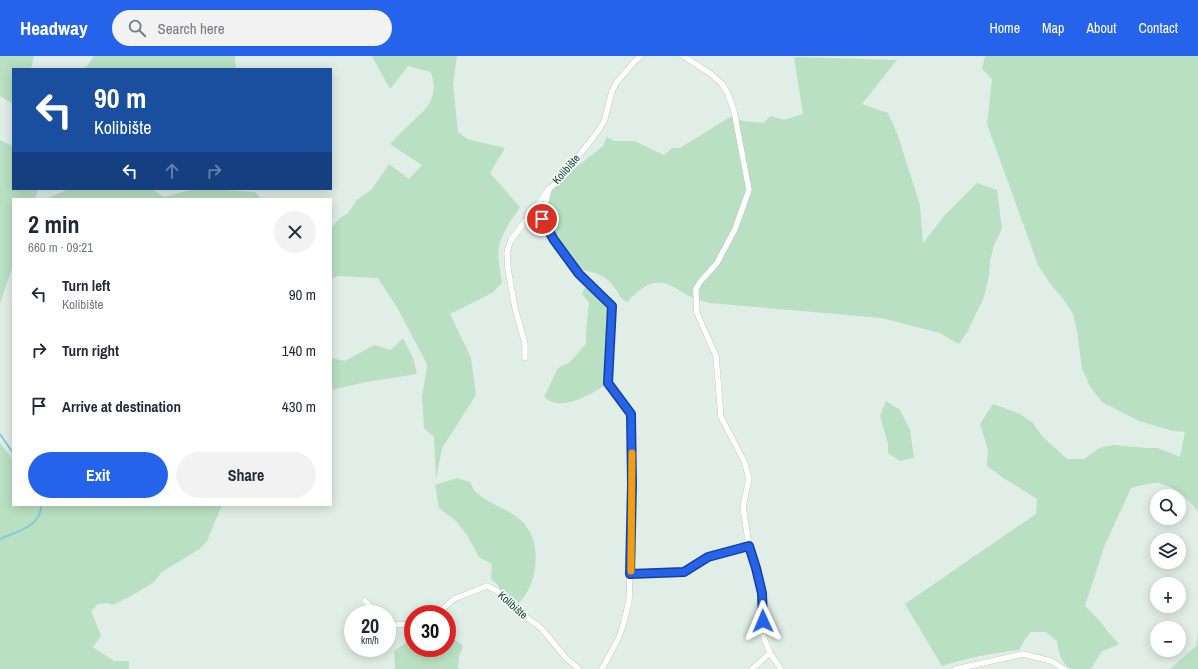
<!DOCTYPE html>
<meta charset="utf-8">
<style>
:root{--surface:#fff;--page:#f2f2f3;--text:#1f2937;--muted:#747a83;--accent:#2563eb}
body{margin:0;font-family:"Archivo Narrow",sans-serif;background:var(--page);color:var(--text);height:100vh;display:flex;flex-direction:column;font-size:15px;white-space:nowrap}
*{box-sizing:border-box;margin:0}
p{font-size:13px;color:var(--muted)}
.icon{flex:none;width:22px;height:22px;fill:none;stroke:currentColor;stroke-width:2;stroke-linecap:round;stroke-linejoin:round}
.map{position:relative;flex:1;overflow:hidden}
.side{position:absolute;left:12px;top:142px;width:320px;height:308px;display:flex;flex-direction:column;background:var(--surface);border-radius:0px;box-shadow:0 2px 10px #0003}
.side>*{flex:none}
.top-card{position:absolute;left:12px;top:12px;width:320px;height:122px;border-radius:0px;box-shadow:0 2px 10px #0003;background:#1a4fa0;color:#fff;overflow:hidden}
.fabs{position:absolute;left:1150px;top:433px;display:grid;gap:8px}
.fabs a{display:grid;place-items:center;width:36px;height:36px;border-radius:50%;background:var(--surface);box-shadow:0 2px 10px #0003;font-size:20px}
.speed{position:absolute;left:344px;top:549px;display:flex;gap:8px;font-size:20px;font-weight:700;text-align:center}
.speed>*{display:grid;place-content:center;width:52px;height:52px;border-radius:50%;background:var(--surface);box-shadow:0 2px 10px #0003;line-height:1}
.speed small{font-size:10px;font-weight:400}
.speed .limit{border:6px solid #d22;background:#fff;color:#111}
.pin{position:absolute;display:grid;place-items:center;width:34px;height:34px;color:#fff;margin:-17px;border:2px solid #fff;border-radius:50%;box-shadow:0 1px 4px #0007}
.me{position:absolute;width:44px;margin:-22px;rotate:359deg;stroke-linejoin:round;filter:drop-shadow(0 0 3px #0008)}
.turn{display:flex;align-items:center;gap:14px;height:84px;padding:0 16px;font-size:18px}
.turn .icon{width:52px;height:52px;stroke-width:2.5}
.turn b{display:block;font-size:28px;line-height:34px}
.lanes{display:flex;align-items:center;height:38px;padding:0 16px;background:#0003;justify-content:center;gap:20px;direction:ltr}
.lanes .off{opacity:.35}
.round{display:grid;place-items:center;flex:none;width:42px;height:42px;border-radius:21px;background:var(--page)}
.head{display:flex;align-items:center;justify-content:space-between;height:68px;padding:0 16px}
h1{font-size:24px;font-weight:700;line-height:30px}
.button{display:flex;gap:8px;margin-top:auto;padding:8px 16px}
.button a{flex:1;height:46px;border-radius:24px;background:var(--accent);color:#fff;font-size:16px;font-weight:700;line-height:46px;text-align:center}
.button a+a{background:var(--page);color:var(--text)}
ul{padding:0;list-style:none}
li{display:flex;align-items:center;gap:12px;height:56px;padding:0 16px}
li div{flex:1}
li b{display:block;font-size:15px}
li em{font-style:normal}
header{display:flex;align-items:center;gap:24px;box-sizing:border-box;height:56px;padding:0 20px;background:var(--accent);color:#fff}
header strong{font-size:19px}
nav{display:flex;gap:22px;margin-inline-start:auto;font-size:14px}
.search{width:280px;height:36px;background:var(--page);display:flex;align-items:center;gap:10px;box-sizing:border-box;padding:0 14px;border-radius:22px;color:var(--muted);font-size:15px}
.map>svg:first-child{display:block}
.green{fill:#b9e0c2}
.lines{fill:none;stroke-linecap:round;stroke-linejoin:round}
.stream{stroke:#86cbd6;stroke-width:2}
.minor-casing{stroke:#a3b5ae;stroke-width:6}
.minor{stroke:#fff;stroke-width:5.5}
.route-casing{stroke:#184099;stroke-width:10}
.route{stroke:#2563eb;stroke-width:7}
.slow{stroke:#f59e0b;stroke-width:7}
.labels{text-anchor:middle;stroke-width:3.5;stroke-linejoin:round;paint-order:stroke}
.street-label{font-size:11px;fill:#203f36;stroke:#f2f9f5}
</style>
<header>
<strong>Headway</strong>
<div class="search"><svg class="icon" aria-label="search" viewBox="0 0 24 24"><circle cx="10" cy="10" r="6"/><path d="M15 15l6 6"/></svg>Search here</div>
<nav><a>Home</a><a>Map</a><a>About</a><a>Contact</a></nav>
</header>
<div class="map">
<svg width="1198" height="613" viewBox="0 0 1198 613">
<rect width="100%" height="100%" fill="#e1ede7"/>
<g class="green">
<path d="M 0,0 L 34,0 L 31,13 L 13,13 L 13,48 L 0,40 Z"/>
<path d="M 94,0 L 235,0 L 236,13 L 85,13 Z"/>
<path d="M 372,0 L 457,0 L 453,28 L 458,76 L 467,83 L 505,92 L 490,117 L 520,151 C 514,161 506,170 502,181 C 495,195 500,213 502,227 L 492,237 L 450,258 L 471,302 L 476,339 L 442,392 L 436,423 L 434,381 L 424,372 L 422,340 L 427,311 L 426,306 L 398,253 L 378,222 L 338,220 L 331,223 L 331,172 L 340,162 L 348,157 L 357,144 L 372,133 L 389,108 L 409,123 L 422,109 L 390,88 C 397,81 404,73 412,66 C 429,51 439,40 431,16 L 408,10 L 390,33 Z"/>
<path d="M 985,0 L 1198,0 L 1198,455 C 1188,443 1174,430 1158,427 C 1152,426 1137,431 1131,432 L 1104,491 L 1085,550 L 1100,565 L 1108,576 L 1119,588 L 1101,596 L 1091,613 C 1085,613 1076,613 1071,613 C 1061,608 1058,594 1057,585 L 1046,576 L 1031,576 L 1025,583 L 1019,594 C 992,597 968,602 942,610 L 905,548 L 1036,458 L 1037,443 L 1002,421 L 987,410 L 988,394 L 980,368 L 993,348 L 1020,358 L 1033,367 L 1042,380 L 1067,403 L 1084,403 L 1099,392 L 1114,389 L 1147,392 L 1158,392 L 1180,401 L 1185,376 L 1173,375 L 1139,365 L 1102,346 L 1091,332 L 1082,313 L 1077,275 L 1073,258 L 1064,244 L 1049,226 L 1038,209 L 987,68 L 992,23 L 982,13 Z"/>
<path d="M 794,1 L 897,4 L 862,48 L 888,57 L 897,77 L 920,149 L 923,187 L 945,159 L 977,127 L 997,134 L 1002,173 L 994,189 L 990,205 L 989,220 L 984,241 L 968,275 L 959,288 L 940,277 L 881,262 L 710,247 C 703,245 696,243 689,240 C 681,236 673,229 664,227 C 649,224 636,236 627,246 C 620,242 619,238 615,232 C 606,219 593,215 579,214 L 541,164 L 552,134 L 564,121 L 598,94 L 603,90 L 607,81 L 614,85 L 634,85 L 664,99 L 672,92 L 680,92 L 730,61 L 743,65 L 763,67 L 771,60 L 784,64 L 803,58 Z"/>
<path d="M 0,84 L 13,90 L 13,133 L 38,133 L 35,143 L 13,143 L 13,209 L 0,248 Z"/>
<path d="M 73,133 L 152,133 L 164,141 L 186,135 L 205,133 L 255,136 L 262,143 L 46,143 L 66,134 Z"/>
<path d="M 585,231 L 610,251 L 605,321 L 606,329 C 588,339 562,357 544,341 L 558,312 L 570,306 L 586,288 L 586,276 L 589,246 L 582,238 Z"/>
<path d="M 403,282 L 413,302 L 417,318 L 366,326 L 331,334 L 331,302 L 345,305 L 374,289 L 391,294 Z"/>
<path d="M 886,345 L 900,354 L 910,374 L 914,402 L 900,405 L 888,397 L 888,388 L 880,360 Z"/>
<path d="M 0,387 L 13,404 L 13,449 L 222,449 L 207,485 L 201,492 L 162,516 L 154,526 L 131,540 L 113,549 L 107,547 L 98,548 L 91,555 L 101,580 L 93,591 L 114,605 L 129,605 L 129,613 L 0,613 Z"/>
<path d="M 457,422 L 470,426 C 472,429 473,434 476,436 C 487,447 506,452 518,462 C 537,476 539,504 532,525 C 529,534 522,544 516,551 L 502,538 L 498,529 L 491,523 L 492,508 L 479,501 L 467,479 L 456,465 L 439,452 L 435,429 Z"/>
<path d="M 447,578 L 463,590 L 459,601 L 458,613 L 395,613 L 394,595 L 413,582 L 413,592 L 447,592 Z"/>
<path d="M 1198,578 L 1198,613 L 1170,613 L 1196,590 Z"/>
</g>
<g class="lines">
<g class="stream">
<path d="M 0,378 L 13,397"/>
<path d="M 0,483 C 16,476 42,470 41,449"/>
</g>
<g class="minor-casing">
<g id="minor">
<path d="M 683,0 L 711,18 L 722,28 L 728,38 L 734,55 L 749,134 L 735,173 L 717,207 L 700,226 L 696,233 L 696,239 L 697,257 L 716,300 L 721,361 L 744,405 L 749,422 L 743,451 L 749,490 L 756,512 L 762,537 L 763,579 L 770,597 L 781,613"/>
<path d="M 549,133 L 542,163 L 554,184 L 579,218 L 612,250 L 608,327 L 631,358 L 632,428 L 630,518 L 629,545 L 624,566 L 619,581 L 602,613"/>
<path d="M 525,302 L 525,288 L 515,252 L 508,213 L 507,196 L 511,184 L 549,133 L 560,123 L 593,82 L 604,66 L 612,35 L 617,26 L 634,6 L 641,0"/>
<path d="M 630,518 L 684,516 L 708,501 L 749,490"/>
<path d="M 365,545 L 378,558"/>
<path d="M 437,558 L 454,543 L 487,530 L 497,535 L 522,558 L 541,572 L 567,603 L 579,613"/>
<path d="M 387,567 L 394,569 L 413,568"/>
<path d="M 752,613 L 770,597"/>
<path d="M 956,613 L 1023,598 L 1051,605 L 1064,613"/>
</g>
</g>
<use href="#minor" class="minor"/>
</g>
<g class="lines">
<g class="route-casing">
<path id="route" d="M 542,163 L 554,184 L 579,218 L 612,250 L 608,327 L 631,358 L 632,428 L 630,518 L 684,516 L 708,501 L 749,490 L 756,512 L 762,537 L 763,565"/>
</g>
<use href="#route" class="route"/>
<path class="slow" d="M 631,515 L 632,397"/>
</g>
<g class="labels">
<g class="street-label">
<text transform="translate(566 113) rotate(-49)" y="4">Kolibište</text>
<text transform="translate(513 549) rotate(42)" y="4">Kolibište</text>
</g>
</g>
</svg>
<div class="fabs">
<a><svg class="icon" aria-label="search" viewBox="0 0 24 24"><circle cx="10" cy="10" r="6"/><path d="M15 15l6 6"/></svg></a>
<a><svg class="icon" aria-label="layers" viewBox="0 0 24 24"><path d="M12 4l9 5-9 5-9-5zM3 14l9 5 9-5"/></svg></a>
<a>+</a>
<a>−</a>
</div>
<div class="speed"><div>20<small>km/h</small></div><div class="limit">30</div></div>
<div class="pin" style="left:542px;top:163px;background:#d93025"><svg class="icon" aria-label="arrive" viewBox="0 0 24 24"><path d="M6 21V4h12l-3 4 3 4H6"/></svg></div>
<svg class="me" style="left:763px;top:565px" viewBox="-20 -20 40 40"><path d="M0-17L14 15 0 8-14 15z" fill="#2563eb" stroke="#fff" stroke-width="4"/></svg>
<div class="top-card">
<div class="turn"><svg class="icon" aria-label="left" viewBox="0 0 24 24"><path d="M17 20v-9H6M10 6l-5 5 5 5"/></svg><div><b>90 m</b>Kolibište</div></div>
<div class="lanes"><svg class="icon" aria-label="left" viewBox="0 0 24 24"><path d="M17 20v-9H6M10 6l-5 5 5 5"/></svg><svg class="icon off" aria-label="ahead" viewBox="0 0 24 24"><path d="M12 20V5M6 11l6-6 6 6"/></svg><svg class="icon off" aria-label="right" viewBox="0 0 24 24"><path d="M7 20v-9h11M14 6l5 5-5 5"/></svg></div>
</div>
<section class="side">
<div class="head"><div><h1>2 min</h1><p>660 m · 09:21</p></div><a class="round"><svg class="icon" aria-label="close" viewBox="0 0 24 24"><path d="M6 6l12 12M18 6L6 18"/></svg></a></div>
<ul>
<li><svg class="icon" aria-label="left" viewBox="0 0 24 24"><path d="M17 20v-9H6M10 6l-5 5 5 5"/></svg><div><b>Turn left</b><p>Kolibište</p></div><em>90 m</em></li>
<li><svg class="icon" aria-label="right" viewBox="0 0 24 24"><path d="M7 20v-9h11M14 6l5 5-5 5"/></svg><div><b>Turn right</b></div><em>140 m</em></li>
<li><svg class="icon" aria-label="arrive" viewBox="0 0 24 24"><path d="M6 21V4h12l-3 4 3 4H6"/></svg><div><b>Arrive at destination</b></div><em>430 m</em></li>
</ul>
<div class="button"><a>Exit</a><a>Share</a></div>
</section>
</div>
